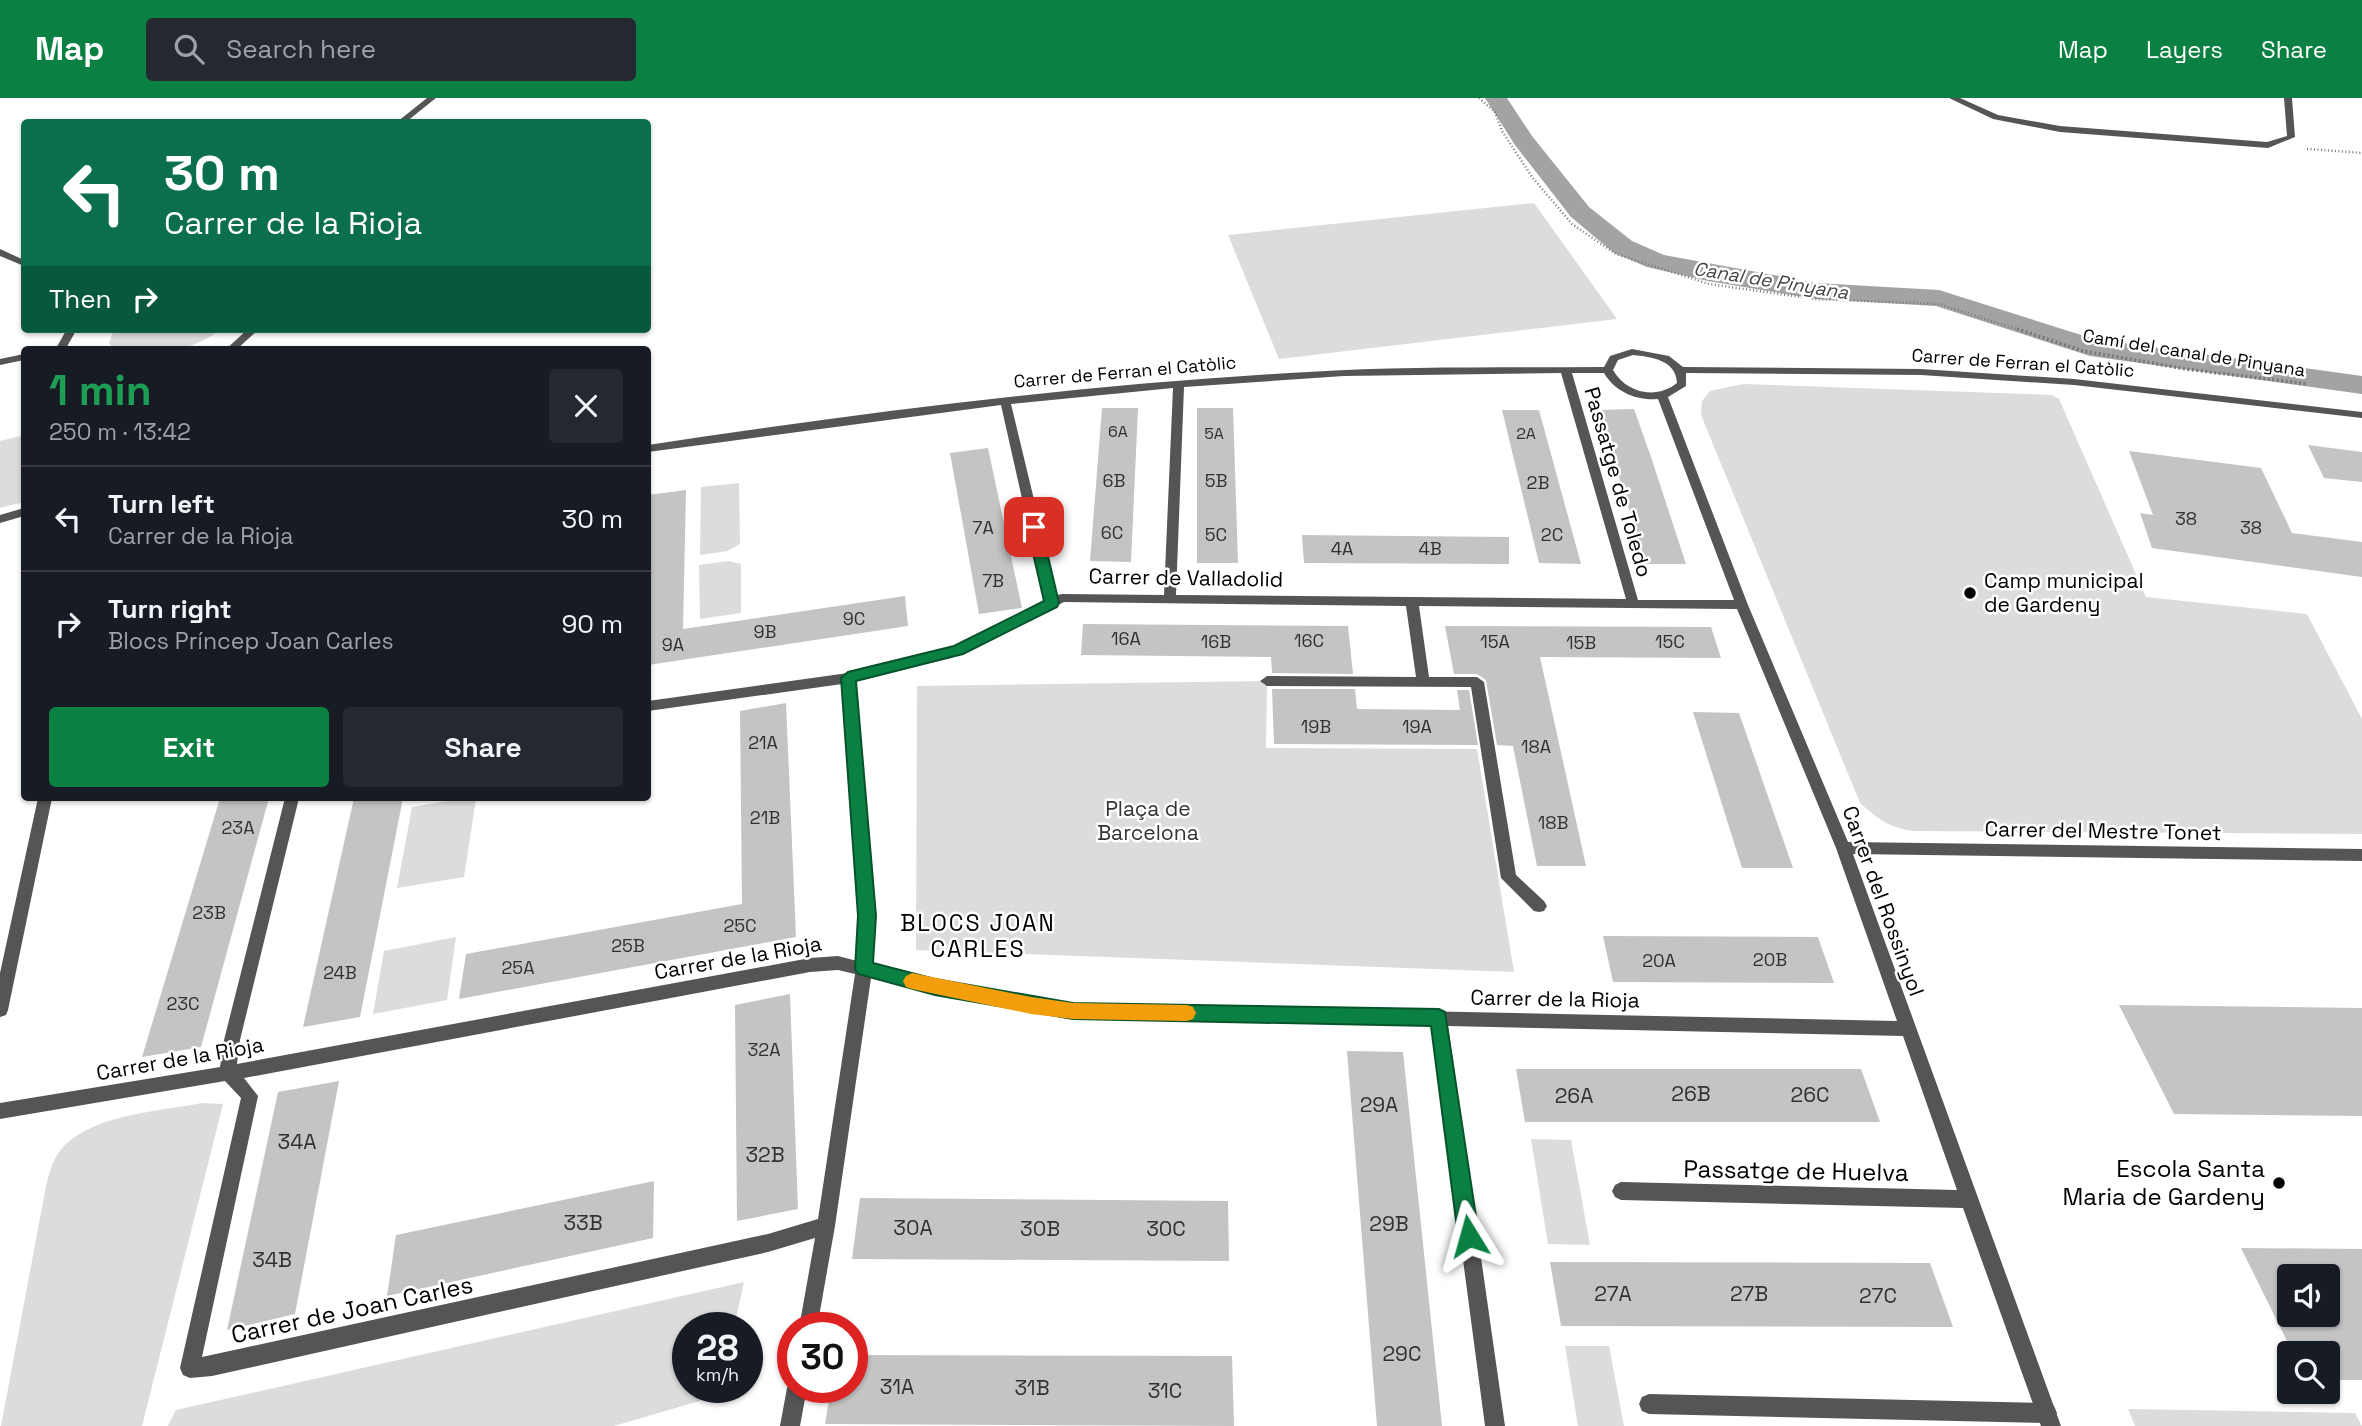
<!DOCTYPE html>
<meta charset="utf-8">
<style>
:root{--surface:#171b24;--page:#242831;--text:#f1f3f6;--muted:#9ea1a6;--line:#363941;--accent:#0b8043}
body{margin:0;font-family:"Space Grotesk",sans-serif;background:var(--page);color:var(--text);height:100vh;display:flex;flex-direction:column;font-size:26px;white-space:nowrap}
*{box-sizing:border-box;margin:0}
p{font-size:23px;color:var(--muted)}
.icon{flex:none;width:38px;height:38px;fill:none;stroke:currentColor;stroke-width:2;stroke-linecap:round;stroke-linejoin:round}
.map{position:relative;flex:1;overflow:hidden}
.drawer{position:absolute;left:21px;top:248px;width:630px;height:455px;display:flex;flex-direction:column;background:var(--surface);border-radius:7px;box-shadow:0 2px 5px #0004}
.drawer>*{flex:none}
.banner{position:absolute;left:21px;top:21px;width:630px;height:214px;border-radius:7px;box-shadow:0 2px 5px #0004;background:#0b6e4f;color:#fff;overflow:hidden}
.fabs{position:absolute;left:2277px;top:1166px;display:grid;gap:14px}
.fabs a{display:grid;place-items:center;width:63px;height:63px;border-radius:7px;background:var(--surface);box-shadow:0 2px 5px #0004;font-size:35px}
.speed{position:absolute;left:672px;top:1214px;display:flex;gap:14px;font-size:35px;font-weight:700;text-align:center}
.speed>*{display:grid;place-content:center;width:91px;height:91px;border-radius:50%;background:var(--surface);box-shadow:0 2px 5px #0004;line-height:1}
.speed small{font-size:18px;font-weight:400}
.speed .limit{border:10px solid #d22;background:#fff;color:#111}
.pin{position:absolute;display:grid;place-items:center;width:60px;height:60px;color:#fff;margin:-30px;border-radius:14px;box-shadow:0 4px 10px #0006}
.me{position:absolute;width:77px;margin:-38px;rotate:352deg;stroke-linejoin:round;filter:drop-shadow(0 0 5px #0008)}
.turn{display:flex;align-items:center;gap:24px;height:147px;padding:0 28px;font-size:32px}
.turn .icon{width:91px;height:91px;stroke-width:2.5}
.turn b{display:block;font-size:49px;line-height:60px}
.then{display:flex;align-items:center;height:66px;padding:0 28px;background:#0003;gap:14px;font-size:26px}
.round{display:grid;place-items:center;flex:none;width:74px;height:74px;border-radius:7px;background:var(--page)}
.summary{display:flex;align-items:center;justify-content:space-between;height:119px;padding:0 28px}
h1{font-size:42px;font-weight:600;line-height:52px;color:#1e9e55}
.action{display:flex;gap:14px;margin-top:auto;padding:14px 28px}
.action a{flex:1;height:80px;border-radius:7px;background:var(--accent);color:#fff;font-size:28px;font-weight:600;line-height:80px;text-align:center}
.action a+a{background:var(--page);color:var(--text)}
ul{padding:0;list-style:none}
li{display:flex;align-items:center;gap:21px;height:105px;padding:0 28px;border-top:2px solid var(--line)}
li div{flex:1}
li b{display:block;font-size:26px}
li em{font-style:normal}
header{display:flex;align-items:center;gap:42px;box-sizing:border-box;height:98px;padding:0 35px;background:var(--accent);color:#fff}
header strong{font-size:33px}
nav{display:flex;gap:38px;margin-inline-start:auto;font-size:24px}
.search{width:490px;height:63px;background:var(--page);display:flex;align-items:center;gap:18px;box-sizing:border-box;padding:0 24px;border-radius:7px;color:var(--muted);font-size:26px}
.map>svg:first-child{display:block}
.green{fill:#dcdcdc}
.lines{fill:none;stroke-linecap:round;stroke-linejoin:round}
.canal{fill:#a3a3a3;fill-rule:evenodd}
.building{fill:#c4c4c4;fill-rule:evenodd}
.path-far1{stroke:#777;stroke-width:2.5;stroke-dasharray:1 2.5;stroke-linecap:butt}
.path{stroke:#777;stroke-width:3.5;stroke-dasharray:2 2.5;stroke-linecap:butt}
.service{fill:#555;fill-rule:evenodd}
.minor{fill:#555;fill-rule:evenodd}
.tertiary{fill:#555;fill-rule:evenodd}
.route{fill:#0b8043;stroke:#07532c;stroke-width:2}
.slow{fill:#f59e0b}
.poi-dot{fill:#000;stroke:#fff;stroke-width:2.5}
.labels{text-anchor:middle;stroke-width:5;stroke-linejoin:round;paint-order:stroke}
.far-number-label{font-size:16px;fill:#313131}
.far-street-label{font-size:18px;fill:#000;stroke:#fff}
.number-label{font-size:18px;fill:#313131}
.far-water-label{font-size:19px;font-style:italic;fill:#444;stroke:#fff}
.street-label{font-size:21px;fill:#000;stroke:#fff}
.poi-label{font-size:21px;fill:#000;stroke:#fff;text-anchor:start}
.park-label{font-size:21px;fill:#333;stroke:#fff}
.near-number-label{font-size:21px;fill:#313131}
.neighbourhood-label{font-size:23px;letter-spacing:2px;fill:#000;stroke:#fff}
.near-poi-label{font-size:24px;fill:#000;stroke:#fff;text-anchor:end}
.near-street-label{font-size:24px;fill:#000;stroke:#fff}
</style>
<header>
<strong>Map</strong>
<div class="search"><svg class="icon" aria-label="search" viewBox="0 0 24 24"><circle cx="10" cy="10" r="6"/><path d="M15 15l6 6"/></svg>Search here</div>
<nav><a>Map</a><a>Layers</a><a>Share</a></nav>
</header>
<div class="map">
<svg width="2362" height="1328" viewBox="0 0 2362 1328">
<rect width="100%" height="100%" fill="#fff"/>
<g class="green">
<path d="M 1534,105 L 1617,221 L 1279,261 L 1228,137 Z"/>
<path d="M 114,231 L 222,231 C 182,259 162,252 115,252 L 109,245 Z"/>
<path d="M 1743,286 L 2052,297 L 2059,301 L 2146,499 L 2307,516 L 2362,621 L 2362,736 L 1915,733 C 1891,731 1878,721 1860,705 L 1701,317 L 1702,303 L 1710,293 Z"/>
<path d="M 24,337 L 24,404 L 0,410 L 0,343 Z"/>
<path d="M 739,385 L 740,446 L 727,453 L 700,457 L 701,389 Z"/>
<path d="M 728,463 L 741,466 L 741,515 L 700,521 L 699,467 Z"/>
<path d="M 1267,583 L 1266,650 L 1477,651 L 1514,874 L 916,852 L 917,588 Z"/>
<path d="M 466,700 L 476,700 L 464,779 L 397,790 L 412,709 Z"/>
<path d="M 456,839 L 447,902 L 373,916 L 384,853 Z"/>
<path d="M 202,1005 L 223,1006 L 142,1328 L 1,1328 L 46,1088 C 49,1076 52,1063 60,1053 C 87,1017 161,1013 202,1005 Z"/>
<path d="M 1531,1041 L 1571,1042 L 1590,1147 L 1548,1146 Z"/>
<path d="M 744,1184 L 734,1230 L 688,1230 L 688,1290 L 722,1290 L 720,1297 L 614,1328 L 168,1328 L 176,1312 Z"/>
<path d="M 1565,1248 L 1609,1248 L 1624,1328 L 1578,1328 Z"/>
<path d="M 2128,1311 L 2355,1315 L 2362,1328 L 2135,1328 Z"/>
</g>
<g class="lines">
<path class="canal" d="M 1485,0 L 1507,0 L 1532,38 L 1589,109 L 1632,143 L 1664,157 L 1816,185 L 1939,192 L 2094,241 L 2362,278 L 2362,296 L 2090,258 L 1936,208 L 1816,201 L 1708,183 L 1647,169 L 1614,155 L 1571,119 L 1515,47 Z"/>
</g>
<g class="building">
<path d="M 1102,310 L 1138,310 L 1131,464 L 1090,463 Z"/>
<path d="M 1197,310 L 1233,310 L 1238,465 L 1197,465 Z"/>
<path d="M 1634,311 L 1651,359 L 1686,466 L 1646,466 L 1598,312 Z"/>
<path d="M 1502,312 L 1539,312 L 1581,466 L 1539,465 Z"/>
<path d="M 2308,347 L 2362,354 L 2362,384 L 2324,380 Z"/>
<path d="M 988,350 L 1022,510 L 979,516 L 950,355 Z"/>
<path d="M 2129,353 L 2261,370 L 2292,435 L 2362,444 L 2362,479 L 2152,450 L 2140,415 L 2153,417 Z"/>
<path d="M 686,392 L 683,531 L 905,498 L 908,528 L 648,567 L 648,397 Z"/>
<path d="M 1302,437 L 1509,439 L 1509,466 L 1304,465 Z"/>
<path d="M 1083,526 L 1348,528 L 1353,576 L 1272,575 L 1271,559 L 1081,557 Z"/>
<path d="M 1445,528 L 1711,529 L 1721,560 L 1540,559 L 1586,768 L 1537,768 L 1513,648 L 1497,647 L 1486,582 L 1477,576 L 1454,576 Z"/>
<path d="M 1272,591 L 1355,591 L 1357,611 L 1460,612 L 1457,592 L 1469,592 L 1478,647 L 1274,646 Z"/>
<path d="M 786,605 L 796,839 L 459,901 L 466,856 L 742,806 L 740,613 Z"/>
<path d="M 1693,614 L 1739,615 L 1793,770 L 1742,770 Z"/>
<path d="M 220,700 L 269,700 L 201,949 L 142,959 Z"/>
<path d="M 354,700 L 403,700 L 360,919 L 303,929 Z"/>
<path d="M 1603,838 L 1818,839 L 1834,885 L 1613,884 Z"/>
<path d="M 790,896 L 798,1111 L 737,1123 L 735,907 Z"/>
<path d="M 2119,907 L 2362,910 L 2362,1018 L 2174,1016 Z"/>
<path d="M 1347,953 L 1403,954 L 1442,1328 L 1377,1328 Z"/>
<path d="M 1516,971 L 1861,971 L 1880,1024 L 1525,1024 Z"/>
<path d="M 339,983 L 295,1216 L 227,1232 L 278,994 Z"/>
<path d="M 654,1083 L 653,1140 L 387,1198 L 396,1137 Z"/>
<path d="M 860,1100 L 1228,1103 L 1229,1163 L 852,1161 Z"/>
<path d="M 2241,1150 L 2362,1151 L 2362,1282 L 2328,1282 L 2328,1255 L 2293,1255 ZM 2289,1178 L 2328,1178 L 2328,1216 L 2289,1216 Z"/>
<path d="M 1550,1164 L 1930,1165 L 1953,1229 L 1561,1228 Z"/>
<path d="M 852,1257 L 1232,1258 L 1234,1328 L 825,1326 L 831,1290 L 852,1290 Z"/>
</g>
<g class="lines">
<g class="path-far1">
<path d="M 1479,0 L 1495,14 L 1502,33 L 1532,79 L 1572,126 L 1616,156 L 1709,186 L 1815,201 L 1939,206 L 2022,233"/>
<path d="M 2307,51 L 2362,55"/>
</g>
<path class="path" d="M 2017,231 L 2083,253 L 2186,271 L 2308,286"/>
<g class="service">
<path d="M 1949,0 L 1960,0 L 1998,17 L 2060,28 L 2267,44 L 2287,38 L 2284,0 L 2292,0 L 2295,39 L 2268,50 L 2060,34 L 1993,21 Z"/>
<path d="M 1649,1296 L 2047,1305 L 2054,1308 L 2057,1315 L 2054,1322 L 2047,1325 L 1649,1316 L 1642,1313 L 1639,1306 L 1642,1299 Z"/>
</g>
<g class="minor">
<path d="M 427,0 L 436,0 L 406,24 L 397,24 Z"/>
<path d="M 0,151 L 24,162 L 24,168 L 0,158 Z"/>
<path d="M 67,231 L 77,231 L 65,252 L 55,252 Z"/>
<path d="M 248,231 L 259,231 L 236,252 L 225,252 Z"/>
<path d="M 1632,251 L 1669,258 L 1683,269 L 1921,271 L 2074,281 L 2362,314 L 2362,320 L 2074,287 L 1921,277 L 1686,275 L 1686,288 L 1668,299 L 1748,507 L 1848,744 L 2362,751 L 2362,763 L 1853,756 L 2061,1328 L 2041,1328 L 1963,1110 L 1621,1102 L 1615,1099 L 1612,1093 L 1615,1087 L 1621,1084 L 1957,1092 L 1903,938 L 1448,928 L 1505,1328 L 1485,1328 L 1432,928 L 1073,920 L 935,896 L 871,880 L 835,1128 L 817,1230 L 799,1230 L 815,1140 L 768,1154 L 212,1278 L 190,1280 L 183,1277 L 180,1270 L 241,1000 L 225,983 L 0,1021 L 0,1005 L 220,969 L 224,942 L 285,700 L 299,700 L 240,942 L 237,966 L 810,860 L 838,858 L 857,863 L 859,819 L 842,586 L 648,613 L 648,603 L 848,575 L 954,548 L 1045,503 L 1001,307 L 648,354 L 648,347 C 867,314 1088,286 1308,274 C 1407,268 1506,270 1604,269 L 1610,258 ZM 1633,257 C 1652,259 1676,262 1677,285 C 1656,302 1626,295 1613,272 L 1618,262 ZM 1561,275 L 1626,501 L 1176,497 L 1184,289 L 1344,278 ZM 1572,275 L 1604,275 C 1615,294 1637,303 1658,301 L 1734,502 L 1638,502 ZM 1173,290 L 1164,497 L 1062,496 L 1057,497 L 1011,306 ZM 1064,504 L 1406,508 L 1416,579 L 1267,578 L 1260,583 L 1267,588 L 1471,589 L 1501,780 L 1534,813 L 1539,814 L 1544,813 L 1547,808 L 1544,803 L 1516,777 L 1484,584 L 1477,579 L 1429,579 L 1419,508 L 1737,511 L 1836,750 L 1897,923 L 1073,906 L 935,882 L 872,867 L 875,819 L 855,583 L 963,555 ZM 838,872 L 855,876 L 818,1121 L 768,1136 L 202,1259 L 258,998 L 244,980 L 810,874 Z"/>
<path d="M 24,256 L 24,262 L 0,267 L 0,261 Z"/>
<path d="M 24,410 L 24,418 L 0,425 L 0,417 Z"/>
<path d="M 793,1282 L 793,1290 L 807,1290 L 800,1328 L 780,1328 L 787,1290 Z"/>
</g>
<path class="tertiary" d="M 38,700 L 52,700 L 8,912 L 6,917 L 0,919 L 0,875 Z"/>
</g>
<path class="route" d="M 1034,425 L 1041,429 L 1059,505 L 1057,509 L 963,556 L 856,583 L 876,818 L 873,865 L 935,881 L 1073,905 L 1439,911 L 1445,914 L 1479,1138 L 1476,1145 L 1469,1148 L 1461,1145 L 1458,1138 L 1431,928 L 1073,921 L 935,897 L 858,876 L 855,871 L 858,818 L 841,580 L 848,574 L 954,548 L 1044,503 L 1027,429 Z"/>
<path class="slow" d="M 912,875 L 1031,899 L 1073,905 L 1187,907 L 1193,909 L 1196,915 L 1193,921 L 1187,923 L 1073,921 L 1031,916 L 912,891 L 906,889 L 903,883 L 906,878 Z"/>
<g class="poi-dot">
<circle cx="1970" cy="495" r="7"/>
<circle cx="2279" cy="1085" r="7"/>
</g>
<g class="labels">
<g class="far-number-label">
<text x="1118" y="339">6A</text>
<text x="1214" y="341">5A</text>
<text x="1526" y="341">2A</text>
</g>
<g class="far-street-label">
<text transform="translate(2194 255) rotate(9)" y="6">Camí del canal de Pinyana</text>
<text transform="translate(2023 265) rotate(4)" y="6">Carrer de Ferran el Catòlic</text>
<text transform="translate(1125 274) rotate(-5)" y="6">Carrer de Ferran el Catòlic</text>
</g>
<g class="number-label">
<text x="1114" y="389">6B</text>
<text x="1216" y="389">5B</text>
<text x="1538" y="391">2B</text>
<text x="2186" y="427">38</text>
<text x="983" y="436">7A</text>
<text x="2251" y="436">38</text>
<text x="1112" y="441">6C</text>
<text x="1216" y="443">5C</text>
<text x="1552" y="443">2C</text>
<text x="1342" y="457">4A</text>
<text x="1430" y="457">4B</text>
<text x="993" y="489">7B</text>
<text x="854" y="527">9C</text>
<text x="765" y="540">9B</text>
<text x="1126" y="547">16A</text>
<text x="1309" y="549">16C</text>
<text x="1216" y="550">16B</text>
<text x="1495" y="550">15A</text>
<text x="1670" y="550">15C</text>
<text x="1581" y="551">15B</text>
<text x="673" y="553">9A</text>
<text x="1316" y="635">19B</text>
<text x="1417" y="635">19A</text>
<text x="763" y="651">21A</text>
<text x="1536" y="655">18A</text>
<text x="765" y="726">21B</text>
<text x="1553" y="731">18B</text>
<text x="238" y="736">23A</text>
<text x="209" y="821">23B</text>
<text x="740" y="834">25C</text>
<text x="628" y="854">25B</text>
<text x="1770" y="868">20B</text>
<text x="1659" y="869">20A</text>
<text x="518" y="876">25A</text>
<text x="340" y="881">24B</text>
<text x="183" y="912">23C</text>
<text x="764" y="958">32A</text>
</g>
<g class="far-water-label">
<text transform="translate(1771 182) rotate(9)" y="7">Canal de Pinyana</text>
</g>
<g class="street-label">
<text transform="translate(1618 384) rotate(74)" y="7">Passatge de Toledo</text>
<text transform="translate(1186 480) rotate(1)" y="7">Carrer de Valladolid</text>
<text transform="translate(2103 733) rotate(1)" y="7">Carrer del Mestre Tonet</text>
<text transform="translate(1883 803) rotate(70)" y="7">Carrer del Rossinyol</text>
<text transform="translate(738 860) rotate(-10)" y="7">Carrer de la Rioja</text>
<text transform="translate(1555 901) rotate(1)" y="7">Carrer de la Rioja</text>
<text transform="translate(180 961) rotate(-10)" y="7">Carrer de la Rioja</text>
</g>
<g class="poi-label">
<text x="1984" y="490">Camp municipal<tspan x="1984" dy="24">de Gardeny</tspan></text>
</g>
<g class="park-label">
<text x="1148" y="718">Plaça de<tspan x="1148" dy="24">Barcelona</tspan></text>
</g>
<g class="near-number-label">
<text x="1691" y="1003">26B</text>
<text x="1810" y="1004">26C</text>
<text x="1574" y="1005">26A</text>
<text x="1379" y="1014">29A</text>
<text x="297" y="1051">34A</text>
<text x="765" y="1064">32B</text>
<text x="583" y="1132">33B</text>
<text x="1389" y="1133">29B</text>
<text x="913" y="1137">30A</text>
<text x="1040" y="1138">30B</text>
<text x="1166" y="1138">30C</text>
<text x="272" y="1169">34B</text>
<text x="1613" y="1203">27A</text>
<text x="1749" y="1203">27B</text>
<text x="1878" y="1205">27C</text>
<text x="1402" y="1263">29C</text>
<text x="897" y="1296">31A</text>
<text x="1032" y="1297">31B</text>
<text x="1165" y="1300">31C</text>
</g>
<g class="neighbourhood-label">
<text x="978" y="833">BLOCS JOAN<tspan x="978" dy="26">CARLES</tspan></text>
</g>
<g class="near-poi-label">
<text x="2265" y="1079">Escola Santa<tspan x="2265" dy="28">Maria de Gardeny</tspan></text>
</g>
<g class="near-street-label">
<text transform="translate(1796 1073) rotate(1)" y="8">Passatge de Huelva</text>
<text transform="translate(352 1212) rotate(-12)" y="8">Carrer de Joan Carles</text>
</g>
</g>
</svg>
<div class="fabs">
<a><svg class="icon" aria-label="sound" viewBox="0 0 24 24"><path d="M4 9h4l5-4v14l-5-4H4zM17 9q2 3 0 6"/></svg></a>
<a><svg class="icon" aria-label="search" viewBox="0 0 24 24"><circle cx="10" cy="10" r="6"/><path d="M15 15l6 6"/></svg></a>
</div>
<div class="speed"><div>28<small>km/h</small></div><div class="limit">30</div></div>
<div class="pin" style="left:1034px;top:429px;background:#d93025"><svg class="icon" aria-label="arrive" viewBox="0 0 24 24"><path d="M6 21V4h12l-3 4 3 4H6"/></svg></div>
<svg class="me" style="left:1469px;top:1138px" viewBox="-20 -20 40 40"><path d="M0-17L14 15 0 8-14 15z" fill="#0b8043" stroke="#fff" stroke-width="4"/></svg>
<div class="banner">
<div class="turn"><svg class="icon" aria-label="left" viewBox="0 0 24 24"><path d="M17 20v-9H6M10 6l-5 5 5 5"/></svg><div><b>30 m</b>Carrer de la Rioja</div></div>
<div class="then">Then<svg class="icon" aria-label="right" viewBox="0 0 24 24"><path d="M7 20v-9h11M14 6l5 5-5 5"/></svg></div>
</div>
<section class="drawer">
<div class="summary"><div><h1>1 min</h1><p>250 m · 13:42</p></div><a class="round"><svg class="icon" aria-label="close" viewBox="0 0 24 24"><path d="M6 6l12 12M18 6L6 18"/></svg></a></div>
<ul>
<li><svg class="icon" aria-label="left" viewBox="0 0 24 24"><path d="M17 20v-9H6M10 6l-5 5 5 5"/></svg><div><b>Turn left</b><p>Carrer de la Rioja</p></div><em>30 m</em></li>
<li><svg class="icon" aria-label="right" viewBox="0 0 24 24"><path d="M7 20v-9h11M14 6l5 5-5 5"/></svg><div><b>Turn right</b><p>Blocs Príncep Joan Carles</p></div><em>90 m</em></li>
</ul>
<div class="action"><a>Exit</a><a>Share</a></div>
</section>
</div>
